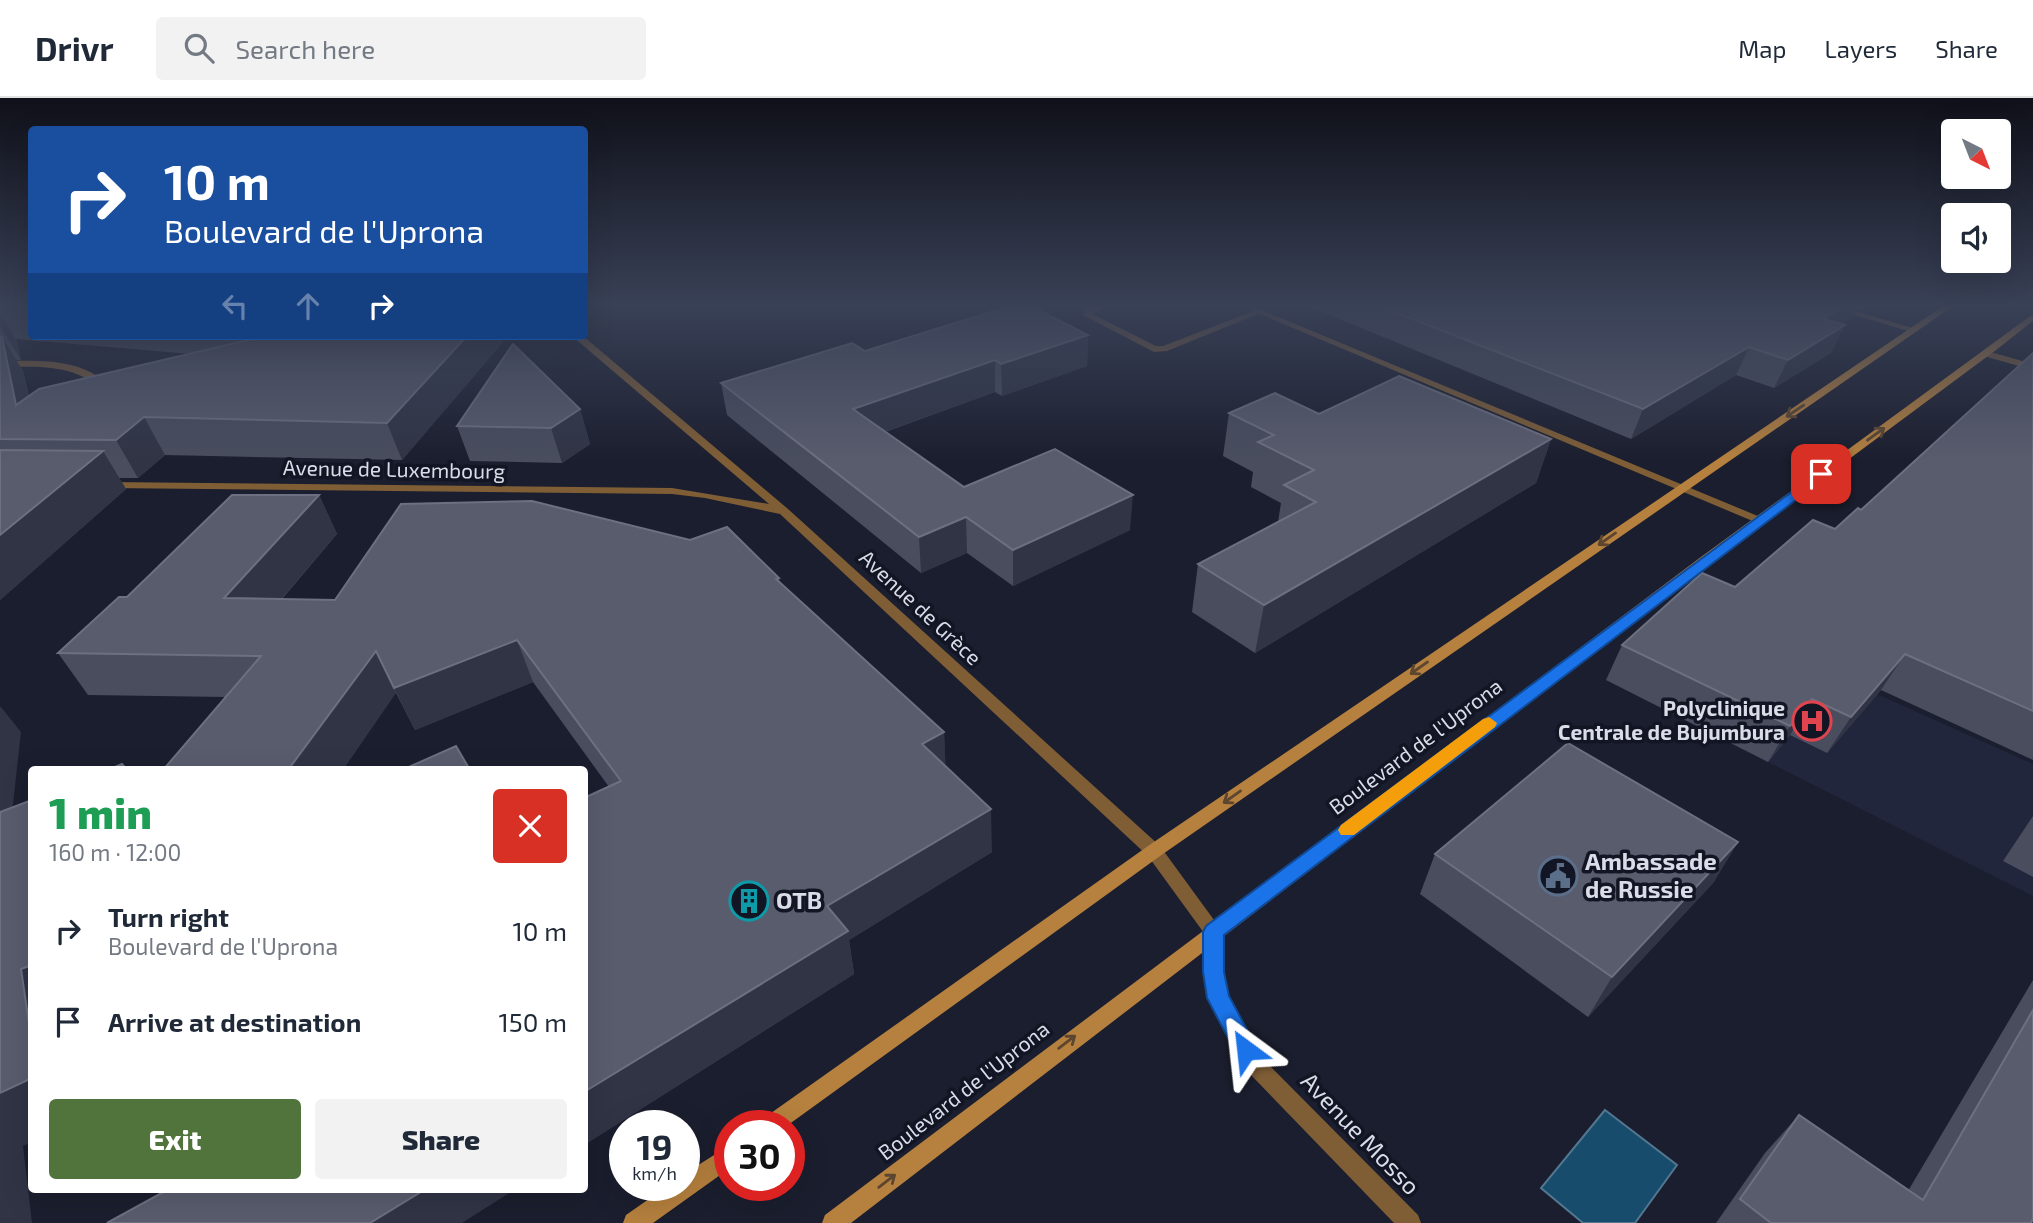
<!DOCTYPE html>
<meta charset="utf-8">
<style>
:root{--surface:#fff;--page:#f2f2f3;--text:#1f2937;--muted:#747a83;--line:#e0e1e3;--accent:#51733c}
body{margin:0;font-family:"Exo 2",sans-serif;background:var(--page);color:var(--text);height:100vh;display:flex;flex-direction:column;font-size:26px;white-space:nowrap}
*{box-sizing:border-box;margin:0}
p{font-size:23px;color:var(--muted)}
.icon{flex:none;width:38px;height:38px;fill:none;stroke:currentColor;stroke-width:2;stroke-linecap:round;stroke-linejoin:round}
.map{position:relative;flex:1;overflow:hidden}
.details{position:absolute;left:28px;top:668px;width:560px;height:427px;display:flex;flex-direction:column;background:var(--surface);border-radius:7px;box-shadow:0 7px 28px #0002}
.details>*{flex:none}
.banner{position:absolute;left:28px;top:28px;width:560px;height:214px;border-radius:7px;box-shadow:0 7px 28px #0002;background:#1a4fa0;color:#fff;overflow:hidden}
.needle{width:46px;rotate:138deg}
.fabs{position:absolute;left:1941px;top:21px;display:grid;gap:14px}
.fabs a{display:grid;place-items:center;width:70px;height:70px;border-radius:7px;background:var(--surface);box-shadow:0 7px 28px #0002;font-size:35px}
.speed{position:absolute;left:609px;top:1012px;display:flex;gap:14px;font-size:35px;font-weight:700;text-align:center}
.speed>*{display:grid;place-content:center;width:91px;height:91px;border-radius:50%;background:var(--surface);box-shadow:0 7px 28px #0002;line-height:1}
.speed small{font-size:18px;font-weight:400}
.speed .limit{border:10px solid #d22;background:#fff;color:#111}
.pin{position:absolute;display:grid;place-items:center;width:60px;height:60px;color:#fff;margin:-30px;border-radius:14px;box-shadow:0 4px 10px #0006}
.me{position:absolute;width:77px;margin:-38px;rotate:330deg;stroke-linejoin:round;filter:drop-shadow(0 0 5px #0008)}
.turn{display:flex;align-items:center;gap:24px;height:147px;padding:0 21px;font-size:32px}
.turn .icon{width:91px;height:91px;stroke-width:2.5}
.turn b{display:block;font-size:49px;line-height:60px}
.lanes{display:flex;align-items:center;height:66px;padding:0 21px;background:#0003;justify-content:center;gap:35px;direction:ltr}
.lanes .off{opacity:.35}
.round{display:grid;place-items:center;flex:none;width:74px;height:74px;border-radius:7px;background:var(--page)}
.overview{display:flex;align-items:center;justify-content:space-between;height:119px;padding:0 21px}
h1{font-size:42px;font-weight:800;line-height:52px;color:#1e9e55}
.button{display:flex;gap:14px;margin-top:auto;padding:14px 21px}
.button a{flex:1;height:80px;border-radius:7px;background:var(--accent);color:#fff;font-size:28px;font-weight:800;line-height:80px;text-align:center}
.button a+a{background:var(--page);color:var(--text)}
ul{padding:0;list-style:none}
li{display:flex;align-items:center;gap:21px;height:91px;padding:0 21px}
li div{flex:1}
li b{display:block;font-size:26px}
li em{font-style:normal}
header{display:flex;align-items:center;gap:42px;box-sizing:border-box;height:98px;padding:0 35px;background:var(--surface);border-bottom:2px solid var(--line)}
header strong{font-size:33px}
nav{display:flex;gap:38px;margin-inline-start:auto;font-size:24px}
.search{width:490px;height:63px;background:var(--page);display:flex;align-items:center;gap:18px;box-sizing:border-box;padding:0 24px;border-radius:7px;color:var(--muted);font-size:26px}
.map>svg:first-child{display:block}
.built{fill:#22263c}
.water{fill:#184c6c;stroke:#527791;stroke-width:2}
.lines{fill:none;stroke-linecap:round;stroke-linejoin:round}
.lane{fill:#7f5e36;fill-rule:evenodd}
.street{fill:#7f5e36;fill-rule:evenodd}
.secondary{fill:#b6813e;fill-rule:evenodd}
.wall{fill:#494d5e;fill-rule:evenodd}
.shaded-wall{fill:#303445}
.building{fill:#595c6d;stroke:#6d7080;stroke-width:2}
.oneway{stroke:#5c4630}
.route{fill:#1a73e8;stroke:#114b97;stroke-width:2}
.slow{fill:#f59e0b}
.labels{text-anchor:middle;stroke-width:7;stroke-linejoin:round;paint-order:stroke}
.street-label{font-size:21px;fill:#dadce8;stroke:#121524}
.poi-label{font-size:21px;font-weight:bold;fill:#dadce8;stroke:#121524;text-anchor:end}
.near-poi-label{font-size:24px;font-weight:bold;fill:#dadce8;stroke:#121524;text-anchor:start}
.near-street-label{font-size:24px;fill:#dadce8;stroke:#121524}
</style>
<header>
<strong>Drivr</strong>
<div class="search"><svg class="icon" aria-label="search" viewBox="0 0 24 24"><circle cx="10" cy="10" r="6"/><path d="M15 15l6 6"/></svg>Search here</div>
<nav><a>Map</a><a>Layers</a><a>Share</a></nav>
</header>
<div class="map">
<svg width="2033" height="1125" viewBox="0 0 2033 1125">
<rect width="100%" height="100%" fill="#1b1e2e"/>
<path class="built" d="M 1685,510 L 2033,666 L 2033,798 L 1606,582 Z"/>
<path class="water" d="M 1605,1012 L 1677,1067 L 1635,1125 L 1583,1125 L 1541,1090 Z"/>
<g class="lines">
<g class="lane">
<path d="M 1101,206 L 1114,206 L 1092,216 L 1156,248 L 1163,248 L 1256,212 L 1263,214 L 1167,253 L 1154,254 L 1083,217 L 1086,210 Z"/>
<path d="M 1819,206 L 1832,206 L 1919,232 L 1911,234 Z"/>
<path d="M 1987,253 L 2033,266 L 2033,272 L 1984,258 L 1982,256 Z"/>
<path d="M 0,263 C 39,263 84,259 112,291 L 103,293 C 75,265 37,269 0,269 Z"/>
</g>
<g class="street">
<path d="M 1236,206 L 1247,206 L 1765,421 L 1763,424 L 1755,424 Z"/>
<path d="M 572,238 L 583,238 L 788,411 L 1160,748 L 1222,833 L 1222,874 L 1227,898 L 1264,962 L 1418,1117 L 1421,1125 L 1394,1125 L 1250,976 L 1208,900 L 1204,874 L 1204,835 L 1148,758 L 780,416 L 705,400 L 672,396 L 106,390 L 100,387 L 106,384 L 672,390 L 769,406 Z"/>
</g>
<g class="secondary">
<path d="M 1946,206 L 1956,206 L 1160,758 L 788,1027 L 761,1027 L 764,1020 L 1148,748 Z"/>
<path d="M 2033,216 L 2033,223 L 1996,252 L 1709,465 L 851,1125 L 822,1125 L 825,1117 L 1701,459 Z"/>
<path d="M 730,1047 L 730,1070 L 653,1125 L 623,1125 L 626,1117 L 669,1087 L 684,1087 L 684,1076 Z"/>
</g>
</g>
<g class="wall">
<path d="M 0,206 L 32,206 L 32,238 L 501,238 L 503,244 L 402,362 L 165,357 L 138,380 L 119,380 L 126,391 L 0,502 ZM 16,241 L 191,256 L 29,298 L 23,273 L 16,262 L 21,262 Z"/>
<path d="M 1303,206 L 1871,206 L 1862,212 L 1857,211 L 1853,219 L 1842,226 L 1831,255 L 1774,290 L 1736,277 L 1631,341 Z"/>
<path d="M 1088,237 L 1087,268 L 1002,298 L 995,294 L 885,334 L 964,389 L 1130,432 L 1013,488 L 967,455 L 921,475 L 727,317 L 721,285 L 865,253 Z"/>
<path d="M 2033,255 L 2033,662 L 1881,592 L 1827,655 L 1790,637 L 1768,664 L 1606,582 L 1622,547 L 1735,489 L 1835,431 L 1861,412 Z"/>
<path d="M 580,311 L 590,346 L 562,365 L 470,363 L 457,328 Z"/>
<path d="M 1229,315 L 1319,316 L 1551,341 L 1536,385 L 1255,555 L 1192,514 L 1198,466 L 1278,424 L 1281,405 L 1251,389 L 1253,374 L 1223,358 Z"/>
<path d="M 319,397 L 337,436 L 282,501 L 335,502 L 779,480 L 780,486 L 944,634 L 945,668 L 992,754 L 849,842 L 854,876 L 584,1047 L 584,700 L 609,689 L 533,584 L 415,632 L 396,595 L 226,599 L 88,597 L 58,555 L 127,499 Z"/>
<path d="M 2033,718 L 2033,779 L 2003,763 Z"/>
<path d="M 1738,744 L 1713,785 L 1588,919 L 1420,796 L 1435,756 Z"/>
<path d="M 2033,882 L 2033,1121 L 2031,1125 L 1716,1125 L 1765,1055 L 1799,1017 L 1908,1093 Z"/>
</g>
<g class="shaded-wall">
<path d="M 1846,206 L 1859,206 L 1853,219 L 1811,248 L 1845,227 L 1831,255 L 1774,290 L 1788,262 L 1824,221 Z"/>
<path d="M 1865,206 L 1871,206 L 1862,212 Z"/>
<path d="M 0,215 L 16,241 L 21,262 L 0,228 Z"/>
<path d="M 1088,237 L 1087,268 L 1002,298 L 1001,266 Z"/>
<path d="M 467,238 L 501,238 L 503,244 L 402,362 L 387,325 Z"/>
<path d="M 2,239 L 23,273 L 39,344 L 16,307 Z"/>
<path d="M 1749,249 L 1736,277 L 1631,341 L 1643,311 Z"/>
<path d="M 995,262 L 995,294 L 856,344 L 853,311 Z"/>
<path d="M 580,311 L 590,346 L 562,365 L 551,330 Z"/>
<path d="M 144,319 L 165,357 L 138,380 L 116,342 Z"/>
<path d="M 1551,341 L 1536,385 L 1255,555 L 1264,507 Z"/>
<path d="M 103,353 L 126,391 L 0,502 L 0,437 Z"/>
<path d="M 319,397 L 337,436 L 247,541 L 224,500 Z"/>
<path d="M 1133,397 L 1130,432 L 1013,488 L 1013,452 Z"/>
<path d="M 966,419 L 967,455 L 921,475 L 919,439 Z"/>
<path d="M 517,542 L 533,584 L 415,632 L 394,590 Z"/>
<path d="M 376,553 L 396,595 L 343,672 L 288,672 Z"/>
<path d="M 1905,556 L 1881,592 L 1827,655 L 1851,619 Z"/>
<path d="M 1812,601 L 1790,637 L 1768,664 L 1790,628 Z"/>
<path d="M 0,608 L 21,634 L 6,769 L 0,763 Z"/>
<path d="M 944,634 L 946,677 L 922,646 Z"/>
<path d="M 991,711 L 992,754 L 849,842 L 854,876 L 584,1047 L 584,994 L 827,808 Z"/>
<path d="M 1738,744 L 1713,785 L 1588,919 L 1612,879 Z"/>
<path d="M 32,867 L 32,946 L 21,871 Z"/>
<path d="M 32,980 L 32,1044 L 23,1048 L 32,1125 L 0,1125 L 0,995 Z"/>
<path d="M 424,1092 L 514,1092 L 462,1125 L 370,1125 Z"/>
</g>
<g class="building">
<path d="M 0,206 L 32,206 L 32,210 L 0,208 Z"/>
<path d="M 1016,206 L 1027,206 L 1088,237 L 1001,266 L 995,262 L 853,311 L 964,389 L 1055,351 L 1133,397 L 1013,452 L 966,419 L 919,439 L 721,285 L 852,245 L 865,253 Z"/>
<path d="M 1374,206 L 1846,206 L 1824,221 L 1845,227 L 1788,262 L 1749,249 L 1643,311 Z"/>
<path d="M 0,238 L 2,239 L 16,307 L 39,291 L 266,238 L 467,238 L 387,325 L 144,319 L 116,342 L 0,341 Z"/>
<path d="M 513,246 L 580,311 L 551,330 L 457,328 Z"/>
<path d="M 2033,255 L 2033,613 L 1905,556 L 1851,619 L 1812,601 L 1790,628 L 1622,547 L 1702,475 L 1735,489 L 1813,422 L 1835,431 L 1858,410 L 1861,412 Z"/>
<path d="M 1399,278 L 1551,341 L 1264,507 L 1198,466 L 1316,404 L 1284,387 L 1314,372 L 1258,344 L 1274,337 L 1229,315 L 1275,295 L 1319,316 Z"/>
<path d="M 0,352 L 103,353 L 0,437 Z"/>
<path d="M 232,397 L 319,397 L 224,500 L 335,502 L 401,406 L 532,403 L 690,442 L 727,429 L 779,480 L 776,481 L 944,634 L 922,646 L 991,711 L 827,808 L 848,833 L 584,994 L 584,700 L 621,683 L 517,542 L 394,590 L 376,553 L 288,672 L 163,672 L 261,558 L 58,555 L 119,499 L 127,499 Z"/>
<path d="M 1568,645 L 1738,744 L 1612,879 L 1435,756 Z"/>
<path d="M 456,648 L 470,672 L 402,672 Z"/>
<path d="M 122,666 L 127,672 L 108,672 Z"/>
<path d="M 32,702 L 32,867 L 21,871 L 32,946 L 32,980 L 0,995 L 0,714 Z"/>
<path d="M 2033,912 L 2033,1121 L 2031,1125 L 1771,1125 L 1740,1101 L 1799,1017 L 1923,1102 Z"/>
<path d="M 167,1092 L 424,1092 L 370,1125 L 107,1125 Z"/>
</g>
<defs><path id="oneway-shaft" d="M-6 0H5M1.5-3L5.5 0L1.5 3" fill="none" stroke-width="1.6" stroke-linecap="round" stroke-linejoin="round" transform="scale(1.75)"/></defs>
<g class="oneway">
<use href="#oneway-shaft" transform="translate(1795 313) rotate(146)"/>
<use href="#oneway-shaft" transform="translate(1876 336) rotate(-36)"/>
<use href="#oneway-shaft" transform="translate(1607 441) rotate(145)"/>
<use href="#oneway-shaft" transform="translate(1419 570) rotate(145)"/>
<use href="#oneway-shaft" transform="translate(1232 699) rotate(145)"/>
<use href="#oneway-shaft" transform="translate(1067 944) rotate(-37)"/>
<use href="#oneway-shaft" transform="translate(887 1083) rotate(-38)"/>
</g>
<linearGradient id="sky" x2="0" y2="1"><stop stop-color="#0f1019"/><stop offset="0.57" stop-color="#394157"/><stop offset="1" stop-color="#394157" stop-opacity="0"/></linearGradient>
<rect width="2033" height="363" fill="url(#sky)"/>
<path class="route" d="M 1821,372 L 1827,376 L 1826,379 L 1224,837 L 1224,874 L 1229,898 L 1258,952 L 1254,959 L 1246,962 L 1238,959 L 1207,900 L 1203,874 L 1203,834 L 1206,828 Z"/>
<path class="slow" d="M 1489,619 L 1497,625 L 1495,629 L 1354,737 L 1341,737 L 1338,732 L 1341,727 L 1483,621 Z"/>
<defs>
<g id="hospital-ring" transform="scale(2.0125)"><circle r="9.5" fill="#121524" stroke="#e0444e" stroke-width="1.5"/><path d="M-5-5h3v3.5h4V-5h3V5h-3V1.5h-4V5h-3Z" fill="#e0444e"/></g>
<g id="civic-ring" transform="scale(2.0125)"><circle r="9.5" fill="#121524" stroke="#5c6f8a" stroke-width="1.5"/><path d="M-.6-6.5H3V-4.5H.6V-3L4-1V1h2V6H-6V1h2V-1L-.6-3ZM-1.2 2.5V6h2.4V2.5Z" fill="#5c6f8a"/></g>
<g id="building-ring" transform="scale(2.0125)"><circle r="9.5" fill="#121524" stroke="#0f9aa8" stroke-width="1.5"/><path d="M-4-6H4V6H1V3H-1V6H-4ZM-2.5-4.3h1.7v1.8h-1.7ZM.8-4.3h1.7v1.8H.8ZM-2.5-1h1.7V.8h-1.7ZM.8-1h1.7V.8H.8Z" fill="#0f9aa8"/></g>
</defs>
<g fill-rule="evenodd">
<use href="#hospital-ring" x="1812" y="623"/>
<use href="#civic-ring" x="1558" y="778"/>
<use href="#building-ring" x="749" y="803"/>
</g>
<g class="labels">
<g class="street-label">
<text transform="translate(394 372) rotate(1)" y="7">Avenue de Luxembourg</text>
<text transform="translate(920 510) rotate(43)" y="7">Avenue de Grèce</text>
<text transform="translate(1416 649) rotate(-37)" y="7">Boulevard de l'Uprona</text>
<text transform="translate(964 993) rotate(-38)" y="7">Boulevard de l'Uprona</text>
</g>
<g class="poi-label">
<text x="1785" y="618">Polyclinique<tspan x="1785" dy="24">Centrale de Bujumbura</tspan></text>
</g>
<g class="near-poi-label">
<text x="1585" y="772">Ambassade<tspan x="1585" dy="28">de Russie</tspan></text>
<text x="776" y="811">OTB</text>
</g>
<g class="near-street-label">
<text transform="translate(1360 1036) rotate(46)" y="8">Avenue Mosso</text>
</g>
</g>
</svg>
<div class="fabs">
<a><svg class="needle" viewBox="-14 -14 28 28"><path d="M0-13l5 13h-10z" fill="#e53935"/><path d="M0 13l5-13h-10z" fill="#747a83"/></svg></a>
<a><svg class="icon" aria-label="sound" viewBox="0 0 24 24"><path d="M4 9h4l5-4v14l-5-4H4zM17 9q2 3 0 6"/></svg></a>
</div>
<div class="speed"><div>19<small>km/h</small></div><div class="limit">30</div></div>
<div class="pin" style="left:1821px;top:376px;background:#d93025"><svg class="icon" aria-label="arrive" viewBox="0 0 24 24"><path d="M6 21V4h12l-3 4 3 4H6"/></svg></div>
<svg class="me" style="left:1246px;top:952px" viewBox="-20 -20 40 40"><path d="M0-17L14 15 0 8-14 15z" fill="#1a73e8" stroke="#fff" stroke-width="4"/></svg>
<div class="banner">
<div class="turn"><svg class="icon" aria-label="right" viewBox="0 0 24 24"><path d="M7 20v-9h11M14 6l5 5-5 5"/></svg><div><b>10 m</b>Boulevard de l'Uprona</div></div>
<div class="lanes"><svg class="icon off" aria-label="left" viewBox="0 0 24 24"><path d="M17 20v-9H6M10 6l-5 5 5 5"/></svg><svg class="icon off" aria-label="ahead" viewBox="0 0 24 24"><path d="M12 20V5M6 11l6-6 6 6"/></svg><svg class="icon" aria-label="right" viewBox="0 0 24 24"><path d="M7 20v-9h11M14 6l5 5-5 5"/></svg></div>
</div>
<section class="details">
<div class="overview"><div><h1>1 min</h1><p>160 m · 12:00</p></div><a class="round" style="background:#d93025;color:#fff"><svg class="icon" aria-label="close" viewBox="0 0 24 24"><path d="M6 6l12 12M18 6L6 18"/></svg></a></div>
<ul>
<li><svg class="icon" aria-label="right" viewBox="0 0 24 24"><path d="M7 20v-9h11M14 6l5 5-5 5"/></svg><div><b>Turn right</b><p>Boulevard de l'Uprona</p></div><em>10 m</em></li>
<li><svg class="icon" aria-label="arrive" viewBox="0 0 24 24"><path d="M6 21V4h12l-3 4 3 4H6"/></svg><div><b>Arrive at destination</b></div><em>150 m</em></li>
</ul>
<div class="button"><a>Exit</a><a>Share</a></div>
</section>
</div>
